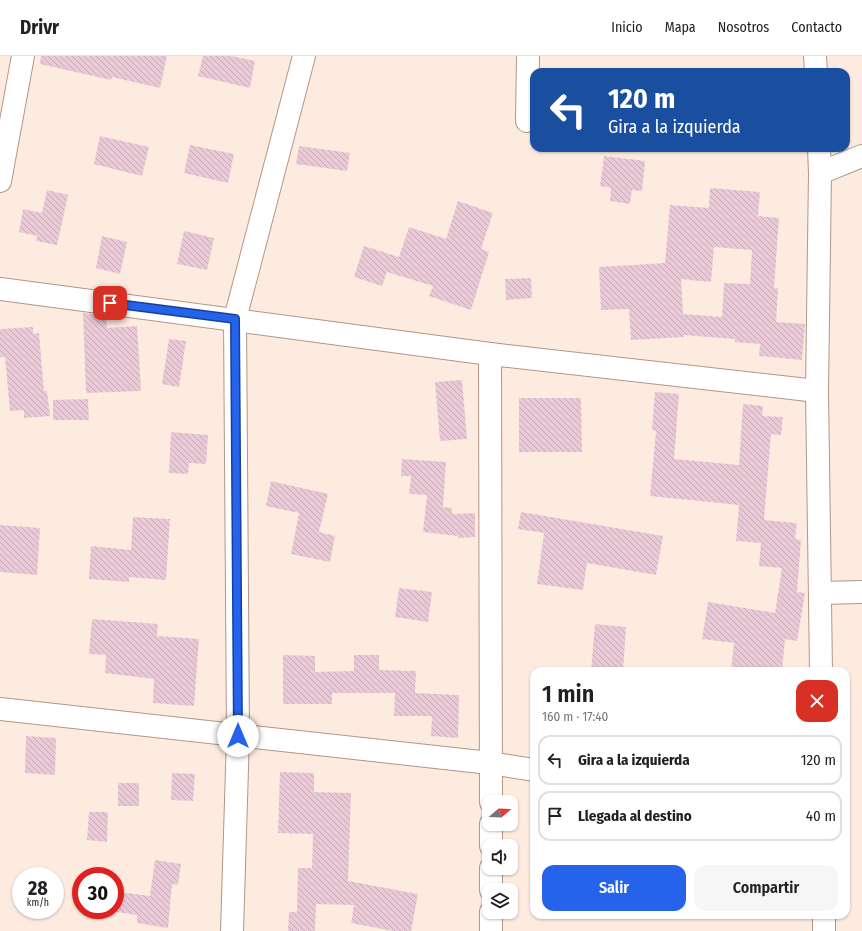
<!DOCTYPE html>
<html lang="es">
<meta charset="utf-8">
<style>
:root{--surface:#fff;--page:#f6f6f6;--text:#202124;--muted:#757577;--line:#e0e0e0;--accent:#2563eb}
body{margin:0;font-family:"Fira Sans Condensed",sans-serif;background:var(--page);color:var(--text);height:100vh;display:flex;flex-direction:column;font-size:15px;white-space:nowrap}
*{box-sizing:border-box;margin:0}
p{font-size:13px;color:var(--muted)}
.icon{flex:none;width:22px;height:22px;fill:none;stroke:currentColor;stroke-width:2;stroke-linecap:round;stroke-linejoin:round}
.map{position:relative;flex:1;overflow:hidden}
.side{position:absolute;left:530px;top:611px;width:320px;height:252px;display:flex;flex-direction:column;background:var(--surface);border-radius:12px;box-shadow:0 1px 3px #0004}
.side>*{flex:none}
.banner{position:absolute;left:530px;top:12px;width:320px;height:84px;border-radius:12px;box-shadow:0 1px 3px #0004;background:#1a4fa0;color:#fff;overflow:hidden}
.needle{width:26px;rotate:71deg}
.tools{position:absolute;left:482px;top:739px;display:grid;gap:8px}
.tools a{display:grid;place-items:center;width:36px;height:36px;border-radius:8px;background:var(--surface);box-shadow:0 1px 3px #0004;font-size:20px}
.speed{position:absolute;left:12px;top:811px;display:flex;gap:8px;font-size:20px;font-weight:700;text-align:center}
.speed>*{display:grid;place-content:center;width:52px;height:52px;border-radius:50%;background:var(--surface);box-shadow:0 1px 3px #0004;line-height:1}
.speed small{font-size:10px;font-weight:400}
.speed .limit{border:6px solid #d22;background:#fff;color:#111}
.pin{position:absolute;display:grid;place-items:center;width:34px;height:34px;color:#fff;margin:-17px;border-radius:8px;box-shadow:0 2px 6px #0006}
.me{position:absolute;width:44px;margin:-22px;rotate:0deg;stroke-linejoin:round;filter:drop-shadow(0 0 3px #0008)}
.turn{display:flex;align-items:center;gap:14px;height:84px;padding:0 12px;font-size:18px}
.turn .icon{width:52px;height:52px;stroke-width:2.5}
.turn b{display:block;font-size:28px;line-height:34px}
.round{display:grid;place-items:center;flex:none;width:42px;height:42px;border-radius:12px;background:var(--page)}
.headline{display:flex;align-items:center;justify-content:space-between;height:68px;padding:0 12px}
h1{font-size:24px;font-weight:600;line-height:30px}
.action{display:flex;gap:8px;margin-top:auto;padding:8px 12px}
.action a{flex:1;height:46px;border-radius:12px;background:var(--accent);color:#fff;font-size:16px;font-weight:600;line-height:46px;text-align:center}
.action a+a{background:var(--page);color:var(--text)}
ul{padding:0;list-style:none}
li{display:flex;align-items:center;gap:12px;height:50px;margin:0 8px 6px;padding:0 4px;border:2px solid var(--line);border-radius:12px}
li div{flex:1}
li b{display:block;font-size:15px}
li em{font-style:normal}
header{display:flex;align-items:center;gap:24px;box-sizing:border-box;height:56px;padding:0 20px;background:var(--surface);border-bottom:1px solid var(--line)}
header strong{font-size:19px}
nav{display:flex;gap:22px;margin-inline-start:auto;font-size:14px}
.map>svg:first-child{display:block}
.building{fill:url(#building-back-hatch);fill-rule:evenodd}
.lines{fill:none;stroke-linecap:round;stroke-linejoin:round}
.minor-casing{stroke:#b39685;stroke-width:24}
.minor{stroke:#fff;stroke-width:22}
.route-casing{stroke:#184099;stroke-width:10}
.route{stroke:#2563eb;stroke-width:7}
</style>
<header>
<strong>Drivr</strong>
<nav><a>Inicio</a><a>Mapa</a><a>Nosotros</a><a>Contacto</a></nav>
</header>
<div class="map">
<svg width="862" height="875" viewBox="0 0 862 875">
<defs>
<pattern id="building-back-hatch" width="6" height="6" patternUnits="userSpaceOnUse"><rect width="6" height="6" fill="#eac9d7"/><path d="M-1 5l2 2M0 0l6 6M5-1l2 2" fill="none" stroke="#c8abb7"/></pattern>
</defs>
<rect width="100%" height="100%" fill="#feebe0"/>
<g class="building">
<path d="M 41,0 L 167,0 L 160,32 L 112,21 L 111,24 L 40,8 Z"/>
<path d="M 203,0 L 231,0 L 255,5 L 250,32 L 198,20 Z"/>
<path d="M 100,80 L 149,91 L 142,120 L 94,108 Z"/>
<path d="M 190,89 L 234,98 L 228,127 L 184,117 Z"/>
<path d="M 299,90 L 350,97 L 347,115 L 296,108 Z"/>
<path d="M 604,100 L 645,105 L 642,135 L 632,134 L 630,148 L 610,145 L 611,132 L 600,130 Z"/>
<path d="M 710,132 L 760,136 L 758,160 L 779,162 L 774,232 L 778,232 L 776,266 L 805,268 L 802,304 L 759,300 L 760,288 L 735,286 L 735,283 L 684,279 L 684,281 L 631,284 L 629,253 L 601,254 L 599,211 L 665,207 L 670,149 L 709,152 ZM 714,191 L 752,194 L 750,228 L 724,227 L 722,261 L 683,258 L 681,223 L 711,226 Z"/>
<path d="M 47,134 L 68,139 L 57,189 L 36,185 L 37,180 L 19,176 L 23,153 L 42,157 Z"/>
<path d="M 458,145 L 493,157 L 481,193 L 489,196 L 471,254 L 429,240 L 433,230 L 387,216 L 382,230 L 354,221 L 364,190 L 399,201 L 409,171 L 446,183 Z"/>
<path d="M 184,175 L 214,182 L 207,214 L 177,208 Z"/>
<path d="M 102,180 L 127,186 L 120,218 L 96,212 Z"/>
<path d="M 531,222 L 532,242 L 506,244 L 505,223 Z"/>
<path d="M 83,257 L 106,260 L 107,272 L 137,270 L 141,335 L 86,337 Z"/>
<path d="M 33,271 L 33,278 L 39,277 L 44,335 L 47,335 L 50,360 L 24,362 L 24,354 L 10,355 L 5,301 L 0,301 L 0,273 Z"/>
<path d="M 169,283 L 186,285 L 179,331 L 162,328 Z"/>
<path d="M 462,324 L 467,383 L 440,385 L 435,326 Z"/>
<path d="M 655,336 L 679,338 L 674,403 L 739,409 L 743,348 L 763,350 L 762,360 L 783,361 L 781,379 L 771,378 L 764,464 L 797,467 L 795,483 L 801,484 L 797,536 L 805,537 L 797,585 L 785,583 L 782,615 L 731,615 L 734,587 L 702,583 L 708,546 L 775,557 L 782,512 L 759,510 L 761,487 L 736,485 L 739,449 L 650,440 L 656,375 L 652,374 Z"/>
<path d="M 519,342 L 581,342 L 582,396 L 519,396 Z"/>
<path d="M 88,343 L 89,364 L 53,364 L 53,344 Z"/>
<path d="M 171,376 L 208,379 L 206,408 L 189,407 L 188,418 L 169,417 Z"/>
<path d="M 402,403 L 446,406 L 443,451 L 452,452 L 452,458 L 475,457 L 475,481 L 458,482 L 458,480 L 423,476 L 427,439 L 409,438 L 411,420 L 401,420 Z"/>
<path d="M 271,425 L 328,438 L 319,476 L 335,480 L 330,506 L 291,498 L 299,457 L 266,450 Z"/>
<path d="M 521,456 L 663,480 L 656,519 L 587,507 L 583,534 L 537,528 L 544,477 L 518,473 Z"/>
<path d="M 133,461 L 170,463 L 166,524 L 129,521 L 129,526 L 89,523 L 91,490 L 131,494 Z"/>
<path d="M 0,469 L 40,472 L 37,519 L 0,516 Z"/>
<path d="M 399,532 L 432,536 L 428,566 L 395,561 Z"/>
<path d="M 92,563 L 158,568 L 157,580 L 199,583 L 194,650 L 153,647 L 154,623 L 105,617 L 106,599 L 89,598 Z"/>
<path d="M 595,568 L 626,571 L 623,615 L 591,615 Z"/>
<path d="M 283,599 L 315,600 L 315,616 L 354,615 L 354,599 L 379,599 L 379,614 L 416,615 L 415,637 L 459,639 L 458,682 L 431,680 L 432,660 L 394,660 L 395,637 L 332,637 L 332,648 L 283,648 Z"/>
<path d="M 26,680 L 56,682 L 55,719 L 25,717 Z"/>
<path d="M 280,716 L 314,717 L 314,736 L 351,737 L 348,825 L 418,838 L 411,875 L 393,875 L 351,867 L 354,849 L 316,848 L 315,875 L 288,875 L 289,856 L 297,856 L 298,812 L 312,812 L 313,778 L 278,777 Z"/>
<path d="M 172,717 L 195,718 L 193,745 L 171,744 Z"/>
<rect x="118" y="727" width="21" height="23"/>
<path d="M 89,756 L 108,756 L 107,786 L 87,784 Z"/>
<path d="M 155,804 L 181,808 L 178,829 L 172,828 L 168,872 L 137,867 L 137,859 L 117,856 L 119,836 L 150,840 Z"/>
</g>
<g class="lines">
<g class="minor-casing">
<g id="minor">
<path d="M 815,0 L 816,16"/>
<path d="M 527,65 L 528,0"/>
<path d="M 819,92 L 820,117 L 817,335 L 821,615"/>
<path d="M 820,117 L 862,100"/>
<path d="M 0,125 L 23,0"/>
<path d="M 0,233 L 490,298 L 817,335"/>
<path d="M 490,298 L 491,746"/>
<path d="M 820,537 L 862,536"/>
<path d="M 0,653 L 490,707 L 534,714"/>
<path d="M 491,768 L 491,790"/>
<path d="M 491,812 L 491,834"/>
<path d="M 491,856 L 491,875"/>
<path d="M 824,859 L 824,875"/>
<path d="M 232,875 L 238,680 L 235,263 L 304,0"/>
</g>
</g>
<use href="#minor" class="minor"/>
</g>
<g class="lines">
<g class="route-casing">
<path id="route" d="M 110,247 L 235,263 L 238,680"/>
</g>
<use href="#route" class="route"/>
</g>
</svg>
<div class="tools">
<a><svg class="needle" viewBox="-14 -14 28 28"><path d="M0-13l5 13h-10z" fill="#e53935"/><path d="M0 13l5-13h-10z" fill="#757577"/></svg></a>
<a><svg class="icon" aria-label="sound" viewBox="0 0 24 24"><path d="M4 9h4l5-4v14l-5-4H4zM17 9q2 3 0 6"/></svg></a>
<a><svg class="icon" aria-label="layers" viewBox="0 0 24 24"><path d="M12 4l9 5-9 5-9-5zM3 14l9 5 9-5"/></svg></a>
</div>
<div class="speed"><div>28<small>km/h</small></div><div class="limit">30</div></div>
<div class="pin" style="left:110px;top:247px;background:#d93025"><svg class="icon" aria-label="arrive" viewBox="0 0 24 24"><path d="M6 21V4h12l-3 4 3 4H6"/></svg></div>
<svg class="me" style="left:238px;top:680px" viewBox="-20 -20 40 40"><circle r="19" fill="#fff"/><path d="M0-13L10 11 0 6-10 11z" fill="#2563eb"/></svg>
<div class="banner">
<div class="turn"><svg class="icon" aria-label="left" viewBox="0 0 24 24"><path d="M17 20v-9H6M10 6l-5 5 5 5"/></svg><div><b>120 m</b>Gira a la izquierda</div></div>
</div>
<section class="side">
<div class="headline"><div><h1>1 min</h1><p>160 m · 17:40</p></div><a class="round" style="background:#d93025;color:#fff"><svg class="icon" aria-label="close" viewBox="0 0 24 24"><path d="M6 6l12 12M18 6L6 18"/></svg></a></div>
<ul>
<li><svg class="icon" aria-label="left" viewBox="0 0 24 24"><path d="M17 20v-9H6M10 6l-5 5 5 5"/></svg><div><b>Gira a la izquierda</b></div><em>120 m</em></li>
<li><svg class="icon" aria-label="arrive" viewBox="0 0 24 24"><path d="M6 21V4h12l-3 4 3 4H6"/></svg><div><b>Llegada al destino</b></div><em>40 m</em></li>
</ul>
<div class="action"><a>Salir</a><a>Compartir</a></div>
</section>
</div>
